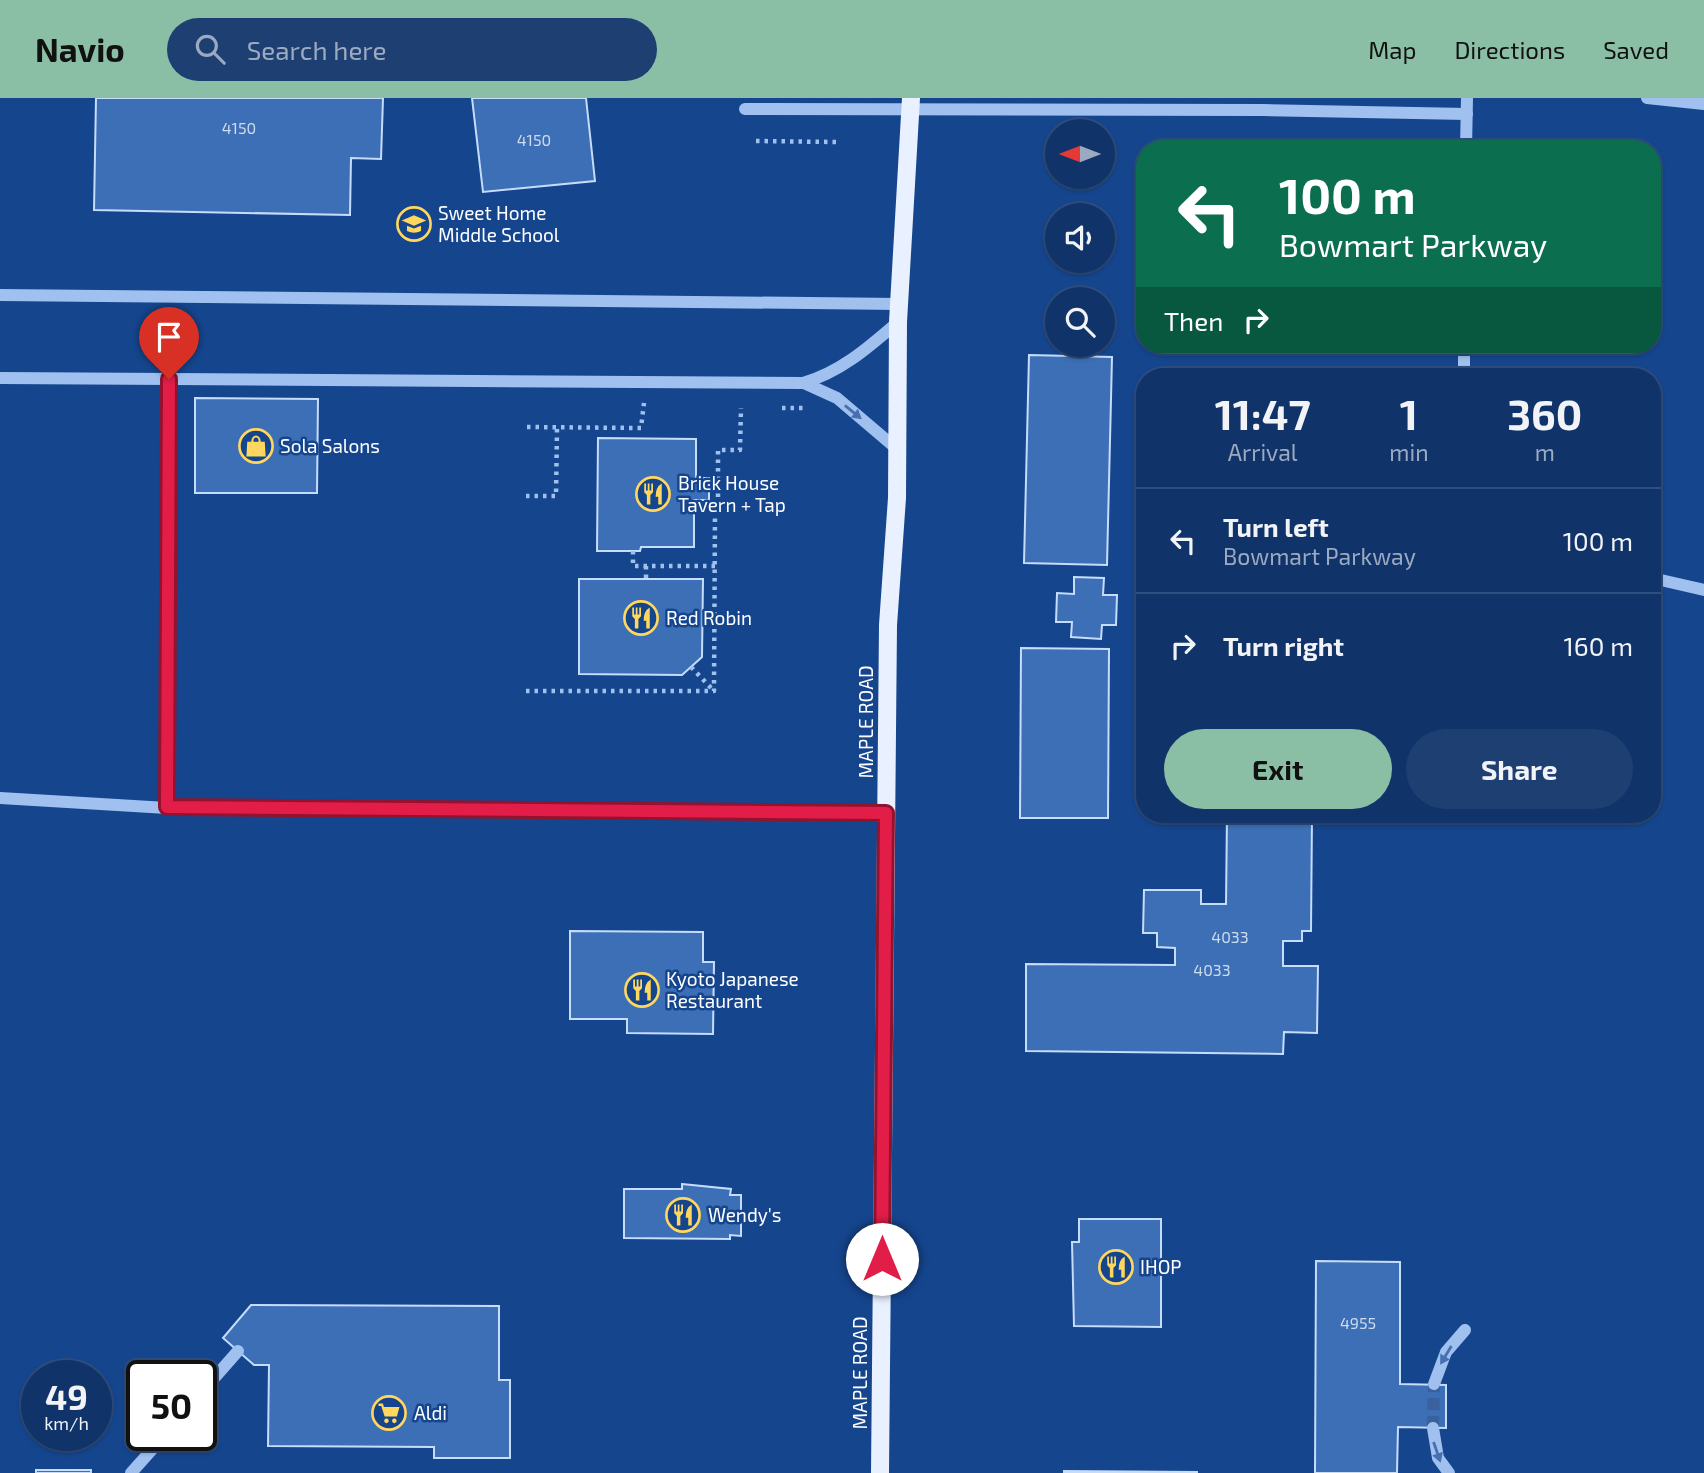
<!DOCTYPE html>
<style>
:root{--surface:#10346a;--page:#1e3f72;--text:#f1f3f6;--muted:#9caac1;--line:#304f7e;--accent:#8abfa5}
body{margin:0;font-family:"Exo 2",sans-serif;background:var(--page);color:var(--text);height:100vh;display:flex;flex-direction:column;font-size:26px;white-space:nowrap}
*{box-sizing:border-box;margin:0}
p{font-size:23px;color:var(--muted)}
.icon{flex:none;width:38px;height:38px;fill:none;stroke:currentColor;stroke-width:2;stroke-linecap:round;stroke-linejoin:round}
.map{position:relative;flex:1;overflow:hidden}
.sheet{position:absolute;left:1136px;top:270px;width:525px;height:455px;display:flex;flex-direction:column;background:var(--surface);border-radius:28px;box-shadow:0 2px 5px #0004,0 0 0 2px var(--line)}
.sheet>*{flex:none}
.hud{position:absolute;left:1136px;top:42px;width:525px;height:214px;border-radius:28px;box-shadow:0 2px 5px #0004,0 0 0 2px var(--line);background:#0b6e4f;color:#fff;overflow:hidden}
.needle{width:46px;rotate:270deg}
.buttons{position:absolute;left:1045px;top:21px;display:grid;gap:14px}
.buttons a{display:grid;place-items:center;width:70px;height:70px;border-radius:50%;background:var(--surface);box-shadow:0 2px 5px #0004,0 0 0 2px var(--line);font-size:35px}
.speed{position:absolute;left:21px;top:1262px;display:flex;gap:14px;font-size:35px;font-weight:700;text-align:center}
.speed>*{display:grid;place-content:center;width:91px;height:91px;border-radius:50%;background:var(--surface);box-shadow:0 2px 5px #0004,0 0 0 2px var(--line);line-height:1}
.speed small{font-size:18px;font-weight:400}
.speed .limit{border:4px solid #111;border-radius:10px;background:#fff;color:#111}
.pin{position:absolute;display:grid;place-items:center;width:60px;height:60px;color:#fff;margin:-72px -30px;border-radius:50% 50% 50% 0;rotate:-45deg;box-shadow:0 0 7px #0007}
.pin .icon{rotate:45deg}
.me{position:absolute;width:77px;margin:-38px;rotate:0deg;stroke-linejoin:round;filter:drop-shadow(0 0 5px #0008)}
.turn{display:flex;align-items:center;gap:24px;height:147px;padding:0 28px;font-size:32px}
.turn .icon{width:91px;height:91px;stroke-width:2.5}
.turn b{display:block;font-size:49px;line-height:60px}
.then{display:flex;align-items:center;height:66px;padding:0 28px;background:#0003;gap:14px;font-size:26px}
.eta{display:flex;justify-content:space-evenly;align-items:center;height:119px;text-align:center}
.eta b{font-size:42px;font-weight:700;line-height:49px}
.button{display:flex;gap:14px;margin-top:auto;padding:14px 28px}
.button a{flex:1;height:80px;border-radius:42px;background:var(--accent);color:#111;font-size:28px;font-weight:700;line-height:80px;text-align:center}
.button a+a{background:var(--page);color:var(--text)}
ul{padding:0;list-style:none}
li{display:flex;align-items:center;gap:21px;height:105px;padding:0 28px;border-top:2px solid var(--line)}
li div{flex:1}
li b{display:block;font-size:26px}
li em{font-style:normal}
header{display:flex;align-items:center;gap:42px;box-sizing:border-box;height:98px;padding:0 35px;background:var(--accent);color:#111}
header strong{font-size:33px}
nav{display:flex;gap:38px;margin-inline-start:auto;font-size:24px}
.search{width:490px;height:63px;background:var(--page);display:flex;align-items:center;gap:18px;box-sizing:border-box;padding:0 24px;border-radius:38px;color:var(--muted);font-size:26px}
.map>svg:first-child{display:block}
.building{fill:#3d6fb6;stroke:#c6dcfb;stroke-width:2}
.lines{fill:none;stroke-linecap:round;stroke-linejoin:round}
.minor-tunnel{stroke:#38619e;stroke-width:12;stroke-dasharray:12 6;stroke-linecap:butt}
.path{stroke:#a0c1f0;stroke-width:4.5;stroke-dasharray:3.5 5;stroke-linecap:butt}
.minor{stroke:#a0c1f0;stroke-width:12}
.major{stroke:#e9f0ff;stroke-width:18}
.oneway{fill:#4670b0}
.route-casing{stroke:#92132f;stroke-width:18}
.route{stroke:#e11d48;stroke-width:12}
.labels{text-anchor:middle;stroke-width:5;stroke-linejoin:round;paint-order:stroke}
.number-label{font-size:16px;fill:#cedbed}
.poi-label{font-size:19px;fill:#fff;stroke:#15458d;text-anchor:start}
.street-label{font-size:19px;fill:#fff;stroke:#15458d}
</style>
<header>
<strong>Navio</strong>
<div class="search"><svg class="icon" aria-label="search" viewBox="0 0 24 24"><circle cx="10" cy="10" r="6"/><path d="M15 15l6 6"/></svg>Search here</div>
<nav><a>Map</a><a>Directions</a><a>Saved</a></nav>
</header>
<div class="map">
<svg width="1704" height="1375" viewBox="0 0 1704 1375">
<rect width="100%" height="100%" fill="#15458d"/>
<g class="building">
<path d="M 96,0 L 383,0 L 381,61 L 351,60 L 350,117 L 94,112 Z"/>
<path d="M 472,0 L 586,0 L 595,83 L 483,94 Z"/>
<path d="M 1029,257 L 1112,259 L 1107,467 L 1024,465 Z"/>
<path d="M 195,300 L 318,301 L 317,395 L 195,395 Z"/>
<path d="M 598,340 L 696,341 L 696,380 L 709,380 L 709,402 L 694,402 L 694,449 L 641,449 L 640,453 L 597,453 Z"/>
<path d="M 1074,479 L 1104,480 L 1103,497 L 1117,497 L 1116,527 L 1102,527 L 1101,541 L 1071,539 L 1072,524 L 1056,524 L 1057,495 L 1074,496 Z"/>
<path d="M 579,481 L 703,481 L 702,559 L 682,577 L 579,576 Z"/>
<path d="M 1021,550 L 1109,551 L 1108,720 L 1020,720 Z"/>
<path d="M 1227,716 L 1312,716 L 1311,833 L 1302,833 L 1302,843 L 1283,843 L 1283,868 L 1318,868 L 1317,935 L 1284,934 L 1283,956 L 1026,953 L 1026,866 L 1175,867 L 1175,850 L 1157,849 L 1157,835 L 1143,835 L 1144,792 L 1201,792 L 1201,806 L 1226,806 Z"/>
<path d="M 570,833 L 703,834 L 703,864 L 714,864 L 713,936 L 627,935 L 627,921 L 570,921 Z"/>
<path d="M 682,1086 L 731,1091 L 730,1097 L 741,1097 L 741,1138 L 730,1137 L 730,1141 L 624,1140 L 624,1091 L 682,1091 Z"/>
<path d="M 1079,1121 L 1161,1121 L 1161,1229 L 1074,1228 L 1072,1144 L 1079,1144 Z"/>
<path d="M 1316,1163 L 1400,1164 L 1400,1286 L 1446,1287 L 1446,1330 L 1398,1329 L 1397,1375 L 1315,1375 Z"/>
<path d="M 251,1207 L 499,1208 L 499,1282 L 510,1282 L 510,1360 L 434,1360 L 434,1349 L 268,1348 L 269,1267 L 254,1267 L 223,1240 Z"/>
<rect x="36" y="1372" width="55" height="3"/>
<path d="M 1064,1373 L 1197,1374 L 1197,1375 L 1064,1375 Z"/>
</g>
<g class="lines">
<path class="minor-tunnel" d="M 1433,1330 L 1434,1286"/>
<g class="path">
<path d="M 756,43 L 836,44"/>
<path d="M 782,310 L 804,310"/>
<path d="M 527,329 L 641,330 L 644,305"/>
<path d="M 526,398 L 556,398 L 557,330"/>
<path d="M 633,453 L 633,468 L 715,468"/>
<path d="M 646,468 L 646,481"/>
<path d="M 691,569 L 713,592"/>
<path d="M 526,593 L 714,593 L 715,414 L 718,406 L 718,352 L 740,352 L 741,310"/>
</g>
<g class="minor">
<path d="M 1647,0 L 1704,6"/>
<path d="M 745,11 L 1263,12 L 1467,16"/>
<path d="M 1466,51 L 1467,0"/>
<path d="M 0,197 L 900,206"/>
<path d="M 1464,278 L 1464,247"/>
<path d="M 0,280 L 803,285 C 841,274 869,249 898,224"/>
<path d="M 804,285 L 837,300 L 897,351"/>
<path d="M 1652,480 L 1704,492"/>
<path d="M 0,700 L 167,710 L 886,715"/>
<path d="M 167,710 L 168,281"/>
<path d="M 1434,1286 L 1446,1254 L 1465,1232"/>
<path d="M 201,1295 L 238,1253"/>
<path d="M 1433,1330 L 1438,1360 L 1449,1375"/>
<path d="M 131,1375 L 165,1337"/>
</g>
<path class="major" d="M 880,1375 L 888,527 L 897,400 L 898,224 L 911,0"/>
</g>
<defs><path id="oneway-solid" d="M-6-.8H1V-3.2L6.5 0L1 3.2V.8H-6Z" transform="scale(1.75)"/></defs>
<g class="oneway">
<use href="#oneway-solid" transform="translate(853 314) rotate(39)"/>
<use href="#oneway-solid" transform="translate(1446 1257) rotate(121)"/>
<use href="#oneway-solid" transform="translate(1437 1354) rotate(71)"/>
</g>
<g class="lines">
<g class="route-casing">
<path id="route" d="M 169,281 L 167,709 L 886,715 L 882,1161"/>
</g>
<use href="#route" class="route"/>
</g>
<defs>
<g id="school-ring" transform="scale(1.75)"><circle r="9.5" fill="#15458d" stroke="#ffd75f" stroke-width="1.5"/><path d="M0-5L7-2L0 1L-7-2ZM-4 1L0 2.5L4 1V4Q0 6-4 4Z" fill="#ffd75f"/></g>
<g id="shop-ring" transform="scale(1.75)"><circle r="9.5" fill="#15458d" stroke="#ffd75f" stroke-width="1.5"/><path d="M-5-2.5h2.3a2.7 3.5 0 0 1 5.4 0H5L5.5 6h-11ZM-1.5-2.5h3a1.5 2.3 0 0 0-3 0Z" fill="#ffd75f"/></g>
<g id="restaurant-ring" transform="scale(1.75)"><circle r="9.5" fill="#15458d" stroke="#ffd75f" stroke-width="1.5"/><path d="M-5-6h1v4h1v-4h1v4h1v-4h1v5L-1.5 .5V6h-2V.5L-5-1ZM5-6V6H3V1.5H1.5Q1.5-4 5-6Z" fill="#ffd75f"/></g>
<g id="supermarket-ring" transform="scale(1.75)"><circle r="9.5" fill="#15458d" stroke="#ffd75f" stroke-width="1.5"/><path d="M-6-5.5h2.5l.6 2H6L4.5 2H-2.5L-4.4-4H-6ZM-1.5 3.2a1.3 1.3 0 1 0 .1 0ZM3 3.2a1.3 1.3 0 1 0 .1 0Z" fill="#ffd75f"/></g>
</defs>
<g fill-rule="evenodd">
<use href="#school-ring" x="414" y="126"/>
<use href="#shop-ring" x="256" y="348"/>
<use href="#restaurant-ring" x="653" y="396"/>
<use href="#restaurant-ring" x="641" y="520"/>
<use href="#restaurant-ring" x="642" y="892"/>
<use href="#restaurant-ring" x="683" y="1117"/>
<use href="#restaurant-ring" x="1116" y="1169"/>
<use href="#supermarket-ring" x="389" y="1315"/>
</g>
<g class="labels">
<g class="number-label">
<text x="239" y="36">4150</text>
<text x="534" y="48">4150</text>
<text x="1230" y="845">4033</text>
<text x="1212" y="878">4033</text>
<text x="1358" y="1231">4955</text>
</g>
<g class="poi-label">
<text x="438" y="122">Sweet Home<tspan x="438" dy="22">Middle School</tspan></text>
<text x="280" y="355">Sola Salons</text>
<text x="678" y="392">Brick House<tspan x="678" dy="22">Tavern + Tap</tspan></text>
<text x="666" y="527">Red Robin</text>
<text x="666" y="888">Kyoto Japanese<tspan x="666" dy="22">Restaurant</tspan></text>
<text x="708" y="1124">Wendy's</text>
<text x="1140" y="1176">IHOP</text>
<text x="414" y="1322">Aldi</text>
</g>
<g class="street-label">
<text transform="translate(866 624) rotate(-90)" y="7">MAPLE ROAD</text>
<text transform="translate(860 1275) rotate(-90)" y="7">MAPLE ROAD</text>
</g>
</g>
</svg>
<div class="buttons">
<a><svg class="needle" viewBox="-14 -14 28 28"><path d="M0-13l5 13h-10z" fill="#e53935"/><path d="M0 13l5-13h-10z" fill="#9caac1"/></svg></a>
<a><svg class="icon" aria-label="sound" viewBox="0 0 24 24"><path d="M4 9h4l5-4v14l-5-4H4zM17 9q2 3 0 6"/></svg></a>
<a><svg class="icon" aria-label="search" viewBox="0 0 24 24"><circle cx="10" cy="10" r="6"/><path d="M15 15l6 6"/></svg></a>
</div>
<div class="speed"><div>49<small>km/h</small></div><div class="limit">50</div></div>
<div class="pin" style="left:169px;top:281px;background:#d93025"><svg class="icon" aria-label="arrive" viewBox="0 0 24 24"><path d="M6 21V4h12l-3 4 3 4H6"/></svg></div>
<svg class="me" style="left:882px;top:1161px" viewBox="-20 -20 40 40"><circle r="19" fill="#fff"/><path d="M0-13L10 11 0 6-10 11z" fill="#e11d48"/></svg>
<div class="hud">
<div class="turn"><svg class="icon" aria-label="left" viewBox="0 0 24 24"><path d="M17 20v-9H6M10 6l-5 5 5 5"/></svg><div><b>100 m</b>Bowmart Parkway</div></div>
<div class="then">Then<svg class="icon" aria-label="right" viewBox="0 0 24 24"><path d="M7 20v-9h11M14 6l5 5-5 5"/></svg></div>
</div>
<section class="sheet">
<div class="eta">
<div><b>11:47</b><p>Arrival</p></div>
<div><b>1</b><p>min</p></div>
<div><b>360</b><p>m</p></div>
</div>
<ul>
<li><svg class="icon" aria-label="left" viewBox="0 0 24 24"><path d="M17 20v-9H6M10 6l-5 5 5 5"/></svg><div><b>Turn left</b><p>Bowmart Parkway</p></div><em>100 m</em></li>
<li><svg class="icon" aria-label="right" viewBox="0 0 24 24"><path d="M7 20v-9h11M14 6l5 5-5 5"/></svg><div><b>Turn right</b></div><em>160 m</em></li>
</ul>
<div class="button"><a>Exit</a><a>Share</a></div>
</section>
</div>
